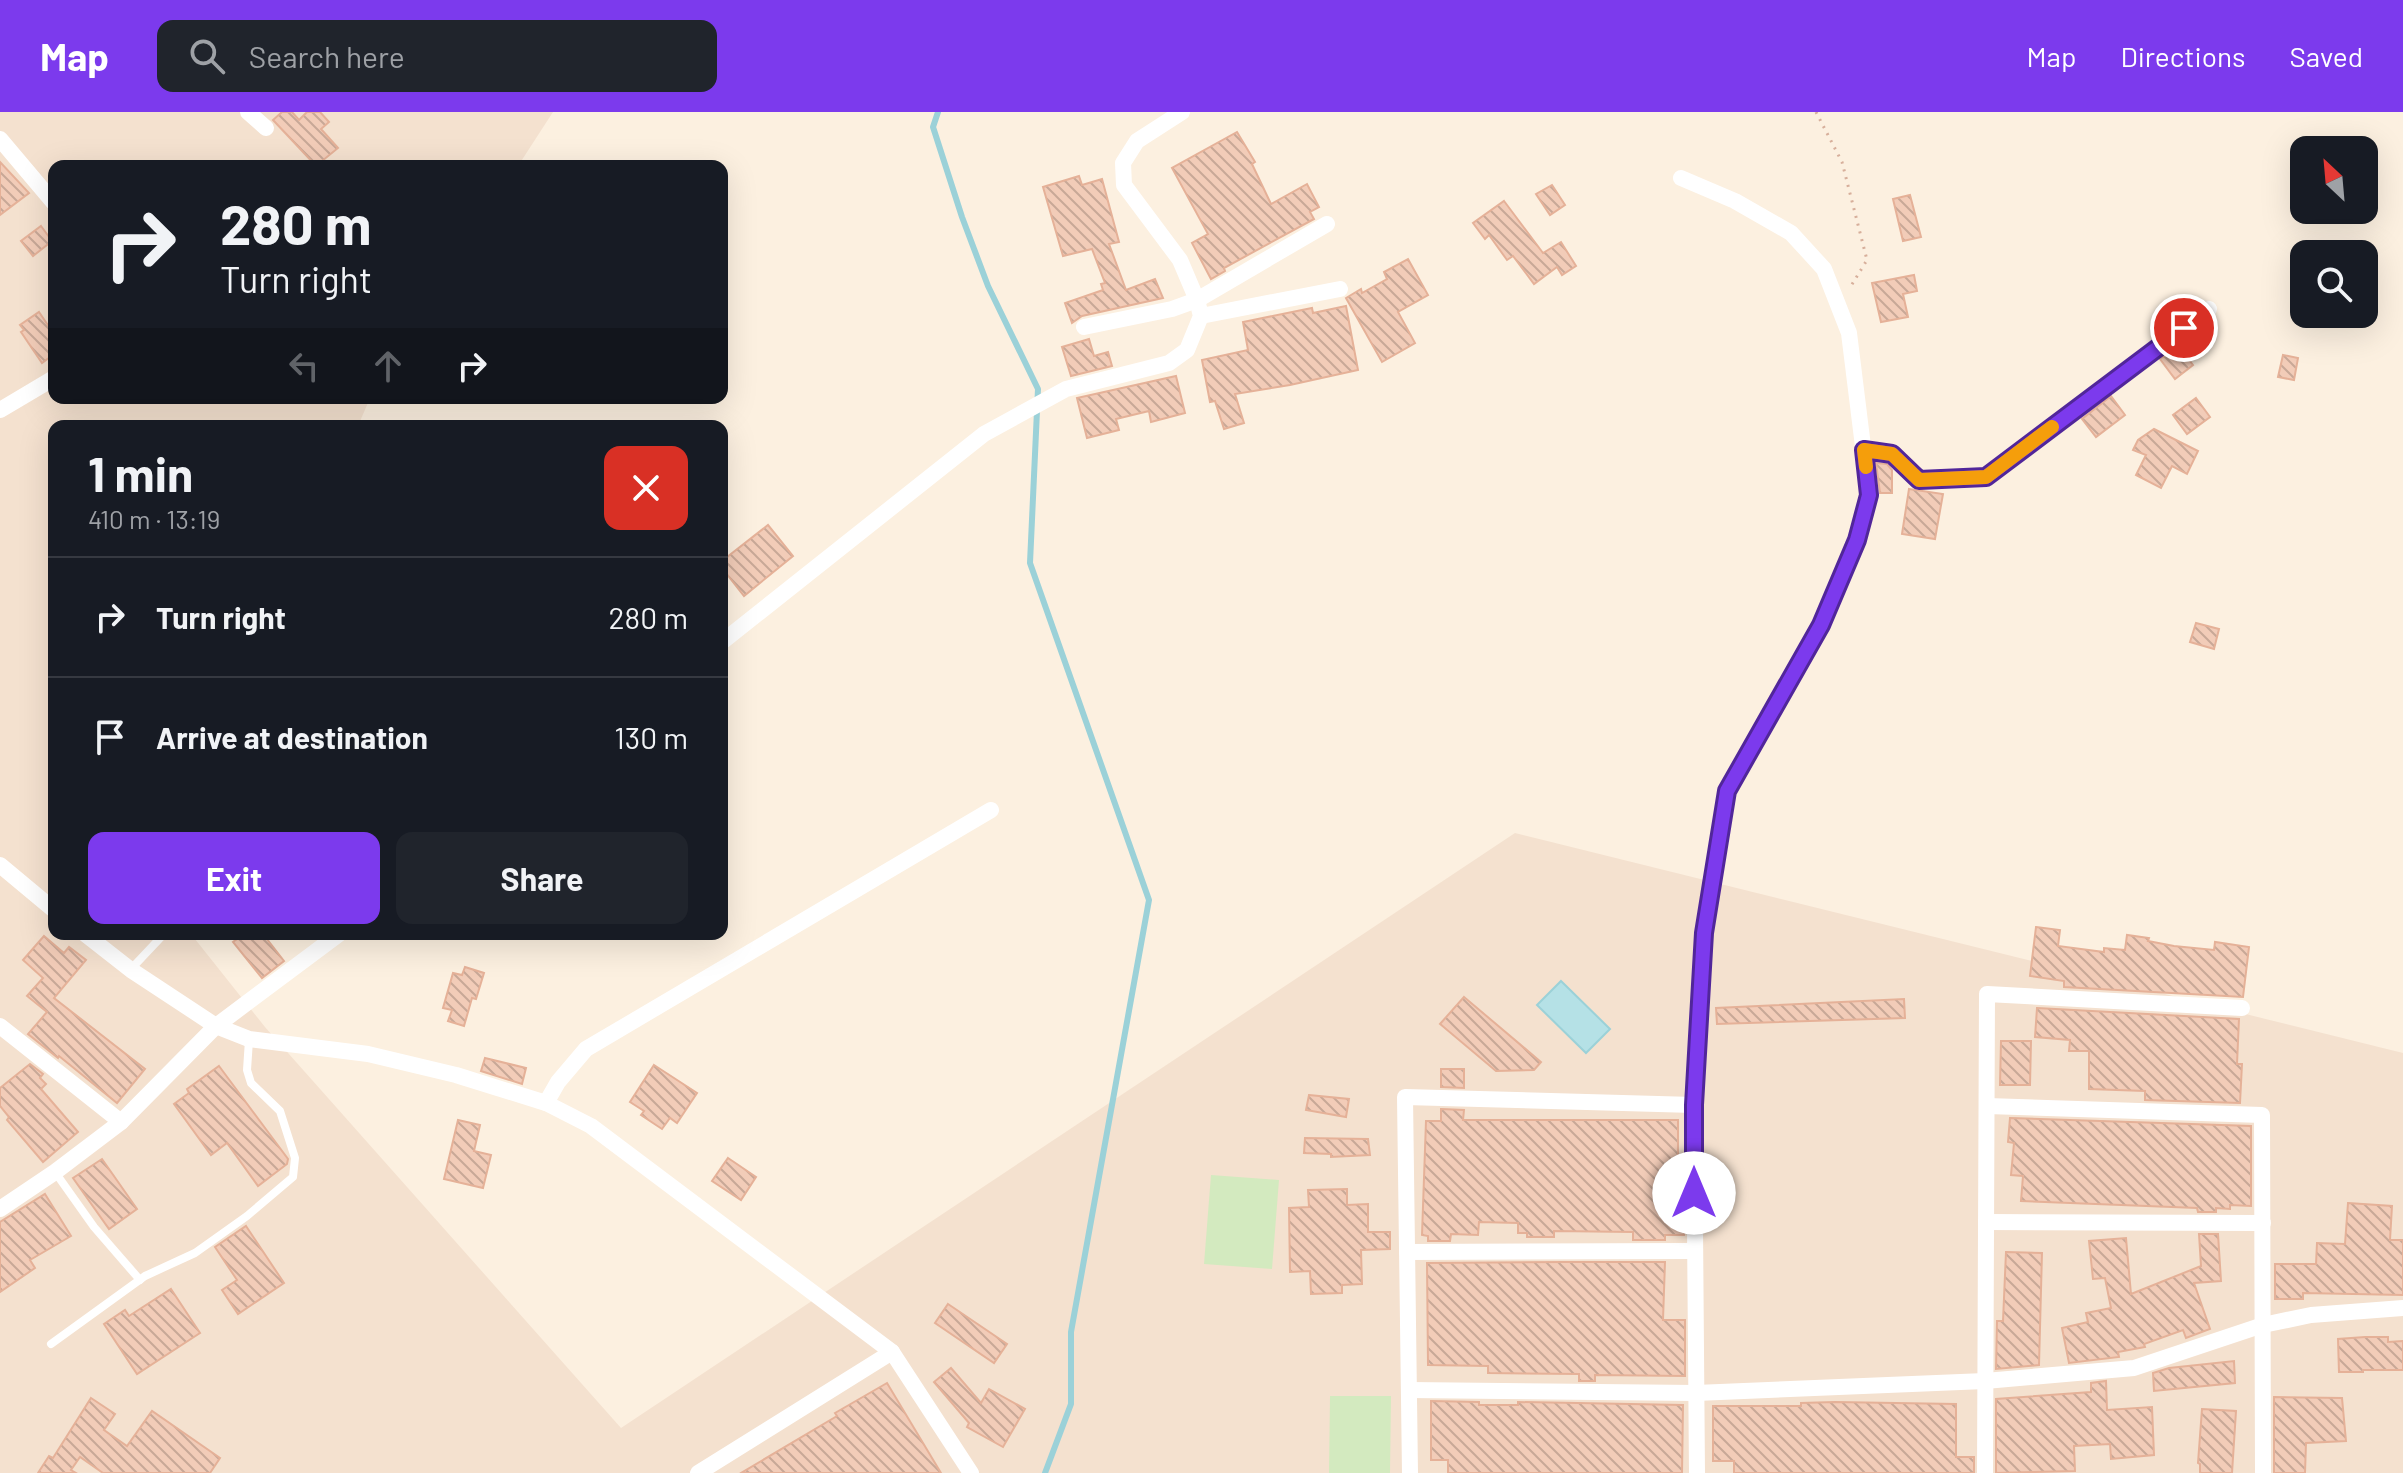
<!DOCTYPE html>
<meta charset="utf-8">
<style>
:root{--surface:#171b24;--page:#20242c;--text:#f1f3f6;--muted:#9ea1a6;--line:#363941;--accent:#7c3aed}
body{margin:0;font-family:Barlow,sans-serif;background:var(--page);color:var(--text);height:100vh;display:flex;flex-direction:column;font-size:30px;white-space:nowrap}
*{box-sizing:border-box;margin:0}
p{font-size:26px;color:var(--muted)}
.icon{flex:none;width:44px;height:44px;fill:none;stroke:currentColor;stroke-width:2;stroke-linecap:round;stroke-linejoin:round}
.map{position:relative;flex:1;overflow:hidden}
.drawer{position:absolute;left:48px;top:308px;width:680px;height:520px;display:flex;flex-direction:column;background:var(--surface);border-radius:16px;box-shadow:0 8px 32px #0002}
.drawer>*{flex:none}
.hud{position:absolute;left:48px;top:48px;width:680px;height:244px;border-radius:16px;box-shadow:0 8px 32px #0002;background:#171b24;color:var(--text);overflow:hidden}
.needle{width:52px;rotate:334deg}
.buttons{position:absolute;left:2290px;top:24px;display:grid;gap:16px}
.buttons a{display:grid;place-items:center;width:88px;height:88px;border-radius:16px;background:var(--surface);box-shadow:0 8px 32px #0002;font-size:40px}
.pin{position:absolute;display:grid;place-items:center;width:68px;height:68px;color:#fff;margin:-34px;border:4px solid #fff;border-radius:50%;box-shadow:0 2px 8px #0007}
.me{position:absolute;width:88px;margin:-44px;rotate:0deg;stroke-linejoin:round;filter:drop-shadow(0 0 6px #0008)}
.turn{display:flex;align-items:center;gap:28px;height:168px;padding:0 40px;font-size:36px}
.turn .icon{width:104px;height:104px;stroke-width:2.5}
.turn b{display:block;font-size:56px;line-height:68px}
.lanes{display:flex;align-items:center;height:76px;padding:0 40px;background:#0003;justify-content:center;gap:40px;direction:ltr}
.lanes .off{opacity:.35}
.round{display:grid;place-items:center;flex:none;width:84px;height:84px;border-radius:16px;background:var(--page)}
.headline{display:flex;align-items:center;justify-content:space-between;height:136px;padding:0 40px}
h1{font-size:48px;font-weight:700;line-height:60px}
.primary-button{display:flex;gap:16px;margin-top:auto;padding:16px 40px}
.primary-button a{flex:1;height:92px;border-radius:16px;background:var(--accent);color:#fff;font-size:32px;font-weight:700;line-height:92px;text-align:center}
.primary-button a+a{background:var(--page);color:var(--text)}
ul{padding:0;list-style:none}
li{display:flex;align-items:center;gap:24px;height:120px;padding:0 40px;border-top:2px solid var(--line)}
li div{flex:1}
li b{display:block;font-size:30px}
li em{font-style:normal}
header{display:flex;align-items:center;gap:48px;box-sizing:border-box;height:112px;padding:0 40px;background:var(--accent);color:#fff}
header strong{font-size:38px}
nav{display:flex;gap:44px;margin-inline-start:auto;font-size:28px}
.search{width:560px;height:72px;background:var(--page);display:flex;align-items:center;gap:20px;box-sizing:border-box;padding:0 28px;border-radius:16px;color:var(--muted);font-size:30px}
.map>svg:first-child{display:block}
.residential{fill:#f4e1cf}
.grass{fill:#d3eabf}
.water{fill:#b5e1e6;stroke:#9bd1d8;stroke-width:2}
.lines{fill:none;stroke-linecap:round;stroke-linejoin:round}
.stream{stroke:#9bd1d8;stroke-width:6}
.building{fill:url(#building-back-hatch);stroke:#e5b198;stroke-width:2}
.path{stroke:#d7af9b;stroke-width:3;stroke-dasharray:2 6;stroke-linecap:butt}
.service{stroke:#fff;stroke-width:8}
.minor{stroke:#fff;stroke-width:16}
.route-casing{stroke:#51269a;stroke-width:20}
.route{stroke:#7c3aed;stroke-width:14}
.slow{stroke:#f59e0b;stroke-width:14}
</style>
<header>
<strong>Map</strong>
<div class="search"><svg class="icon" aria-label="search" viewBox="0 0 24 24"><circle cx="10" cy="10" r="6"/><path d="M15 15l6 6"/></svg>Search here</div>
<nav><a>Map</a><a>Directions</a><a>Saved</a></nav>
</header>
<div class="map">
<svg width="2403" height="1361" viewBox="0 0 2403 1361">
<defs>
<pattern id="building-back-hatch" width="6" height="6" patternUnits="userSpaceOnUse" patternTransform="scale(2)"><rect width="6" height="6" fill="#f2ccb8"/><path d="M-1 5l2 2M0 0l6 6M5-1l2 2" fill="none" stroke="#c8a897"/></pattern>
</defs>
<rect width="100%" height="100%" fill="#fcf0e0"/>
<path class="residential" d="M 0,0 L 553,0 L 518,54 L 54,54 L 54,286 L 370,286 L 358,314 L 54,314 L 54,822 L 191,822 L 265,915 L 621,1316 L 1515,721 L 2403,941 L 2403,1361 L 0,1361 Z"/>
<g class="grass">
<path d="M 1211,1063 L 1279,1068 L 1272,1157 L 1204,1152 Z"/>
<path d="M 1330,1284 L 1391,1284 L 1390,1361 L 1329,1361 Z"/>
</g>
<path class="water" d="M 1561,869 L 1610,917 L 1586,941 L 1537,893 Z"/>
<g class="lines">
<path class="stream" d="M 938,0 L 933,15 L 962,105 L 988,174 L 1038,277 L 1030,451 L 1149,788 L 1071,1220 L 1071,1292 L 1045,1361"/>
</g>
<g class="building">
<path d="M 282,0 L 292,0 L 299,8 L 307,0 L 320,0 L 329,10 L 321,17 L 338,36 L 316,54 L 273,8 Z"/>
<path d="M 1237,20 L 1255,50 L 1252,52 L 1271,92 L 1307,72 L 1319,95 L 1310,100 L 1314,107 L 1224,156 L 1225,159 L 1211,167 L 1192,131 L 1208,122 L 1172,56 Z"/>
<path d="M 0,50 L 29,81 L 0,103 Z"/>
<path d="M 1079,64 L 1082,73 L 1102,67 L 1119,130 L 1109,132 L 1126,178 L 1155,167 L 1163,186 L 1082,204 L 1072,211 L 1065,191 L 1103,178 L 1101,172 L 1105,171 L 1092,137 L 1063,144 L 1043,75 Z"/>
<path d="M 1552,73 L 1565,93 L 1550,103 L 1536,82 Z"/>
<path d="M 1910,83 L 1921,125 L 1903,129 L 1893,87 Z"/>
<path d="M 1504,89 L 1543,141 L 1561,130 L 1576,154 L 1562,163 L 1557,155 L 1534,172 L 1513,144 L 1507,148 L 1489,123 L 1485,127 L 1473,111 Z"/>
<path d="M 41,114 L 52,129 L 33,144 L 21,129 Z"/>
<path d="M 1408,147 L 1428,183 L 1398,200 L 1415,231 L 1382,250 L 1346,186 L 1361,177 L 1362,181 L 1387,167 L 1384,160 Z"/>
<path d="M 1914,163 L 1917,179 L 1903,182 L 1908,205 L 1881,210 L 1872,171 Z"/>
<path d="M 1346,194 L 1358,258 L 1290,273 L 1235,282 L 1244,311 L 1224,317 L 1215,289 L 1210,290 L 1202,248 L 1248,238 L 1243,210 L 1312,196 L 1313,201 Z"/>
<path d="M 39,200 L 54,222 L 54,242 L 42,251 L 21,220 L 24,218 L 20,213 Z"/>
<path d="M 1089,227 L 1094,244 L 1108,240 L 1112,254 L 1071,264 L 1062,235 Z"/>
<path d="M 2178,234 L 2193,253 L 2175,267 L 2160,247 Z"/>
<path d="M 2283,243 L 2298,246 L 2294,268 L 2278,265 Z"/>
<path d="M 1176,264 L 1185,301 L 1151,310 L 1149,299 L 1116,307 L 1119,318 L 1087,326 L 1077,286 Z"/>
<path d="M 2111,284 L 2125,303 L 2096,325 L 2082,307 Z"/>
<path d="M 2196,286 L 2210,305 L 2187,322 L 2173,303 Z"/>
<path d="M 2154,317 L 2198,339 L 2187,362 L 2172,354 L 2161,376 L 2136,363 L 2146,343 L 2133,338 L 2138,328 Z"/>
<path d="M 1876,351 L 1887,352 L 1892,358 L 1892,381 L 1880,381 Z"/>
<path d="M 1909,377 L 1943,382 L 1935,427 L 1902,422 Z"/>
<path d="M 768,413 L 793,444 L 744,484 L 722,456 L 722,449 Z"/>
<path d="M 2196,511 L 2219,517 L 2214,537 L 2190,530 Z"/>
<path d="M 2036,815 L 2060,818 L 2058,834 L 2104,840 L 2104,836 L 2125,838 L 2127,823 L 2149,826 L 2148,829 L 2174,834 L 2214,838 L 2215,830 L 2249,835 L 2243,885 L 2064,875 L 2064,869 L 2030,864 Z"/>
<path d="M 244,822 L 263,822 L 284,849 L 262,866 L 233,830 Z"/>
<path d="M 44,824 L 64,841 L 69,835 L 86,848 L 54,886 L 145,957 L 117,991 L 59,944 L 58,946 L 28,922 L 47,900 L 27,884 L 43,866 L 23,848 Z"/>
<path d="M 465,855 L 484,861 L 476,887 L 472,886 L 464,914 L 448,909 L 452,898 L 443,896 L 453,861 L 462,863 Z"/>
<path d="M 1464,885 L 1541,950 L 1534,958 L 1496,959 L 1440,912 Z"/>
<path d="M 1904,887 L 1905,906 L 1717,912 L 1716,896 Z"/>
<path d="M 2037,896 L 2239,907 L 2237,952 L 2242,952 L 2240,991 L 2145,988 L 2145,979 L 2089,977 L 2089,939 L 2069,939 L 2070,928 L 2035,925 Z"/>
<path d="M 2001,929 L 2031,929 L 2030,973 L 2000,973 Z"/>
<path d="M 485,946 L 526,956 L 522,972 L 481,959 Z"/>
<path d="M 30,952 L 43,962 L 40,966 L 46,972 L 41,977 L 78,1020 L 43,1050 L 7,1008 L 9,1005 L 0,994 L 0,976 Z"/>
<path d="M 654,953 L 697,981 L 677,1011 L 670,1006 L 662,1017 L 641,1003 L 644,999 L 630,990 Z"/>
<path d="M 219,954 L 288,1047 L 287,1052 L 258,1074 L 227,1031 L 211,1043 L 174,992 L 189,981 L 187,977 Z"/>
<path d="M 1441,957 L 1464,957 L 1464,976 L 1441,975 Z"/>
<path d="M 1309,983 L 1349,987 L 1346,1005 L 1306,998 Z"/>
<path d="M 1441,997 L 1464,998 L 1463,1008 L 1678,1008 L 1678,1065 L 1684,1065 L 1684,1123 L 1665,1123 L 1665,1128 L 1633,1128 L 1633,1120 L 1554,1119 L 1554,1125 L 1527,1125 L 1527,1121 L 1518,1121 L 1518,1111 L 1479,1110 L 1478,1123 L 1451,1122 L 1450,1129 L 1428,1129 L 1428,1124 L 1422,1123 L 1426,1009 L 1441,1009 Z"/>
<path d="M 2010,1006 L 2251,1014 L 2251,1094 L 2230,1093 L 2230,1097 L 2216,1096 L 2216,1100 L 2198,1100 L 2197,1096 L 2021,1089 L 2023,1064 L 2011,1063 L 2014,1031 L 2008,1030 Z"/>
<path d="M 458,1008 L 480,1013 L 474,1039 L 491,1043 L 483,1076 L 444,1067 Z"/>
<path d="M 1305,1026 L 1368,1027 L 1370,1043 L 1331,1045 L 1331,1042 L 1304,1041 Z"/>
<path d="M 728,1046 L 756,1065 L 741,1088 L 712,1069 Z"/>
<path d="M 102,1047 L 137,1097 L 109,1117 L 73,1066 Z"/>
<path d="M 1347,1077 L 1347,1093 L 1368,1092 L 1368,1120 L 1390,1120 L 1390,1137 L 1361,1138 L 1362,1172 L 1342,1173 L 1342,1181 L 1311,1182 L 1310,1159 L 1290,1160 L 1289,1096 L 1309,1095 L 1308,1078 Z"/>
<path d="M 45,1082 L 71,1124 L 30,1148 L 35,1156 L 0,1180 L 0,1110 Z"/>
<path d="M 2348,1091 L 2392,1094 L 2390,1128 L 2403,1128 L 2403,1183 L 2303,1181 L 2303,1187 L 2275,1187 L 2275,1152 L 2316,1152 L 2317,1131 L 2345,1132 Z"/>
<path d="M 246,1114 L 284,1171 L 238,1202 L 222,1178 L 237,1168 L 215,1135 Z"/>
<path d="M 2199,1122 L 2218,1122 L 2221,1169 L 2194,1171 L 2210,1217 L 2186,1226 L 2183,1218 L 2144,1232 L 2145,1235 L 2118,1240 L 2119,1245 L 2069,1251 L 2062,1216 L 2088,1210 L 2086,1201 L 2111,1196 L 2105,1166 L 2093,1167 L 2089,1129 L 2126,1126 L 2131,1182 L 2201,1154 Z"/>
<path d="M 2006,1140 L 2042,1141 L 2039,1253 L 1996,1257 L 1997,1209 L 2003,1209 Z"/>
<path d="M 1565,1150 L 1665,1150 L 1663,1208 L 1685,1208 L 1685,1264 L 1595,1263 L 1595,1269 L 1579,1269 L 1579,1262 L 1488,1261 L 1488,1254 L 1428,1253 L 1427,1151 Z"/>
<path d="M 171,1177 L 200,1221 L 137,1262 L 104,1212 L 125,1198 L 129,1204 Z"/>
<path d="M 948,1192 L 1007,1232 L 994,1251 L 935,1211 Z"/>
<path d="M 2365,1225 L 2388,1225 L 2388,1230 L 2403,1229 L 2403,1258 L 2363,1258 L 2363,1260 L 2339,1260 L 2338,1227 Z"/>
<path d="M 2234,1249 L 2235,1271 L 2154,1279 L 2153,1261 L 2169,1256 Z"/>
<path d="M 951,1256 L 981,1291 L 989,1277 L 1025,1297 L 1003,1335 L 967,1315 L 969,1311 L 934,1270 Z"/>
<path d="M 2106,1269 L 2107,1298 L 2152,1295 L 2154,1343 L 2111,1347 L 2110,1332 L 2074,1334 L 2075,1359 L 1996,1361 L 1996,1287 L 2091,1280 L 2091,1271 Z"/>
<path d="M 887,1271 L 941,1361 L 741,1361 L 837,1304 L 835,1301 Z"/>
<path d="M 2274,1285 L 2342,1286 L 2346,1329 L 2306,1331 L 2305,1361 L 2274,1361 Z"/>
<path d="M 91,1286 L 115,1302 L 104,1318 L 127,1334 L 152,1299 L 220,1346 L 210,1361 L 103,1361 L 80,1345 L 71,1358 L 76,1361 L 38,1361 L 49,1344 L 53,1346 Z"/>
<path d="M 1431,1289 L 1479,1290 L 1479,1293 L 1518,1293 L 1518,1290 L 1683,1293 L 1682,1361 L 1448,1361 L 1448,1348 L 1431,1348 Z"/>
<path d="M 1835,1290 L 1956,1292 L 1956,1345 L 1974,1345 L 1974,1361 L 1734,1361 L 1734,1349 L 1713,1349 L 1713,1294 L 1801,1294 L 1801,1291 Z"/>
<path d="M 2202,1297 L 2236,1299 L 2232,1361 L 2200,1361 L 2200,1352 L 2198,1351 Z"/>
</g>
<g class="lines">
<path class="path" d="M 1816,0 L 1842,50 L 1867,148 L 1851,174"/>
<g class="service">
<path d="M 131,857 L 164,822"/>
<path d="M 55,1060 L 94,1115 L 140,1168"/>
<path d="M 51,1232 L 145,1164 L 195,1141 L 247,1104 L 293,1065 L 295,1046 L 280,999 L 251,971 L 247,958 L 249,928"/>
</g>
<g class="minor">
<path d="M 248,0 L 266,16"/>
<path d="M 0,27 L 54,91"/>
<path d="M 1681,66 L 1735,89 L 1791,121 L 1824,157 L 1849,221 L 1869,383 L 1857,428 L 1821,513 L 1727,679 L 1704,821 L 1694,993 L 1697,1361"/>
<path d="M 1201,204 L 1340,177"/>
<path d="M 1084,215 L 1172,197 L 1197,188 L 1327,112"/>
<path d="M 0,298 L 54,266"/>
<path d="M 1864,338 L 1892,342 L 1919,368 L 1986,365 L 2209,197"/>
<path d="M 722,530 L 984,322 L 1066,277 L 1169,251 L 1187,238 L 1201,204 L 1197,188 L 1180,148 L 1124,73 L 1123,51 L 1137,29 L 1182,0"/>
<path d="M 0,753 L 54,798"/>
<path d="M 85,822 L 131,858 L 216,914 L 249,927 L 368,942 L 456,963 L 546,991 L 591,1014 L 892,1240 L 971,1361"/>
<path d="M 0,914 L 121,1010"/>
<path d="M 546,991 L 558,970 L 586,937 L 991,698"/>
<path d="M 1987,994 L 2262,1003 L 2263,1361"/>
<path d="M 0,1097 L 55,1060 L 121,1010 L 216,914 L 339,822"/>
<path d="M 1986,1110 L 2263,1111"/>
<path d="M 1407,1140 L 1695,1139"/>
<path d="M 1409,1278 L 1696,1281 L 1985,1269 L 2134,1256 L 2263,1213 L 2311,1203 L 2403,1196"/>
<path d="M 698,1361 L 892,1240"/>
<path d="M 1410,1361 L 1405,985 L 1694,993"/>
<path d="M 1985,1361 L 1987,882 L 2242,896"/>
</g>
</g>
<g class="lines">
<g class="route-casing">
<path id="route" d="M 1694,1081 L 1694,993 L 1704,821 L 1727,679 L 1821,513 L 1857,428 L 1869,383 L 1864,338 L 1892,342 L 1919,368 L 1986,365 L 2184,216"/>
</g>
<use href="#route" class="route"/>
<path class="slow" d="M 1866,355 L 1864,338 L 1892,342 L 1919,368 L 1986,365 L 2052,315"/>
</g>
</svg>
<div class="buttons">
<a><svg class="needle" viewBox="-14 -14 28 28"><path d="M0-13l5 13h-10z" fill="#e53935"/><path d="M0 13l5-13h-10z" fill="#9ea1a6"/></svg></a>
<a><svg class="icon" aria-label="search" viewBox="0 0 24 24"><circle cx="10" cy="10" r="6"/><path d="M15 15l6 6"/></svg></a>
</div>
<div class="pin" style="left:2184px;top:216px;background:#d93025"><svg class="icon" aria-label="arrive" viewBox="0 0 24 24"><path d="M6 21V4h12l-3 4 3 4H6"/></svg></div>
<svg class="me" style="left:1694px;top:1081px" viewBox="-20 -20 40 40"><circle r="19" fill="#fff"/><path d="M0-13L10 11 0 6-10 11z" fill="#7c3aed"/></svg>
<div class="hud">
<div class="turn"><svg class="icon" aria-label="right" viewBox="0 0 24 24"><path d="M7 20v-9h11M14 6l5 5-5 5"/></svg><div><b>280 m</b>Turn right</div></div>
<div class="lanes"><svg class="icon off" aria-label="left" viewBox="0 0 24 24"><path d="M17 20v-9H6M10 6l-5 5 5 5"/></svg><svg class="icon off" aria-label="ahead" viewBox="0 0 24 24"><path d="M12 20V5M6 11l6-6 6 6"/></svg><svg class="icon" aria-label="right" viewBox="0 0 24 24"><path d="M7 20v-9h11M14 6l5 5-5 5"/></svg></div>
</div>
<section class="drawer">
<div class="headline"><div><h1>1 min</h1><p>410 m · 13:19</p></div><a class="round" style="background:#d93025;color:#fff"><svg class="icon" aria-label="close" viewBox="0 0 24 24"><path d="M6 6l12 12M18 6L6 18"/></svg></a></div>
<ul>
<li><svg class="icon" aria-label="right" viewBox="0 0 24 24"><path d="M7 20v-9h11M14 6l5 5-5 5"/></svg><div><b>Turn right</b></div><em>280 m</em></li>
<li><svg class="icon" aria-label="arrive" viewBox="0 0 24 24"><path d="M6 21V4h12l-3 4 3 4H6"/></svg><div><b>Arrive at destination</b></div><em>130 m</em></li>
</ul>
<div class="primary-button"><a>Exit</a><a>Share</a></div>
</section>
</div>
